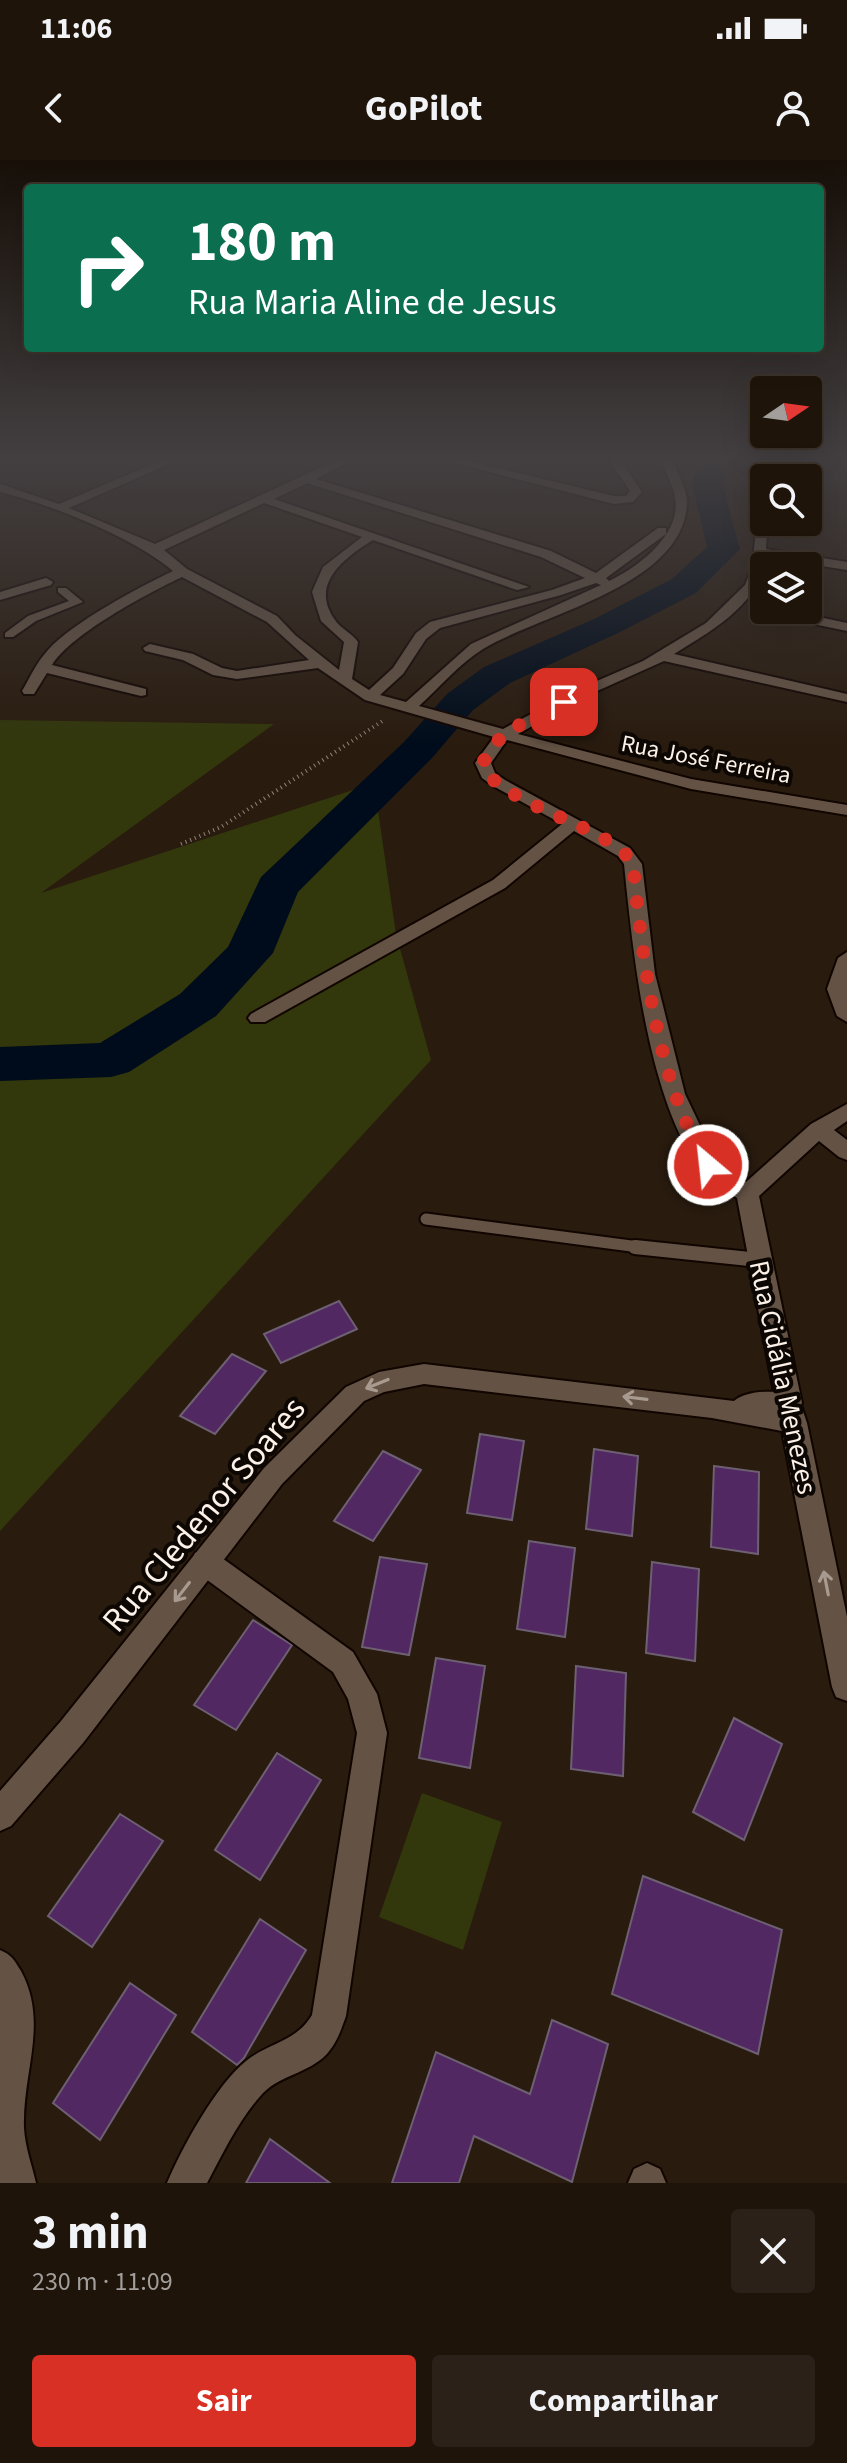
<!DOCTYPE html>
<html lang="pt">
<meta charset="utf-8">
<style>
:root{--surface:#1f140a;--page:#2c2118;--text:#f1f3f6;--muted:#a19e9c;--line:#3c332b;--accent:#d93025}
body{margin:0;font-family:"Source Sans 3",sans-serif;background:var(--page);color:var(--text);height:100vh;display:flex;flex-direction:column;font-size:30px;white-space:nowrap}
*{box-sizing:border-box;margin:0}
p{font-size:26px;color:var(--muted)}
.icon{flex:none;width:44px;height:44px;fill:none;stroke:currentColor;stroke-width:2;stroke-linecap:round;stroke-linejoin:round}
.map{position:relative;height:2023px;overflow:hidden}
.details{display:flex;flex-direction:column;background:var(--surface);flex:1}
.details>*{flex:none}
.banner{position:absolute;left:24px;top:24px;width:800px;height:168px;border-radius:8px;box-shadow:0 8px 32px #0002,0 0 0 2px var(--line);background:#0b6e4f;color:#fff;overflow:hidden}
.needle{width:52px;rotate:77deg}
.tools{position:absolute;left:750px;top:216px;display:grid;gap:16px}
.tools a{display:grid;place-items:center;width:72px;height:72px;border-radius:8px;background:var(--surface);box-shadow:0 8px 32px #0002,0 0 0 2px var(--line);font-size:40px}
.pin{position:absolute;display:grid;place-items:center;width:68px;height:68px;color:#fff;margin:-34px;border-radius:16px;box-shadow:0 4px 12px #0006}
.me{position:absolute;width:88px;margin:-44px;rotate:332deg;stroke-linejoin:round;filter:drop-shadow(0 0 6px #0008)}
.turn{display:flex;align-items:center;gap:28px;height:168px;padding:0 32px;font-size:36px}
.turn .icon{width:104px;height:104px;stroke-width:2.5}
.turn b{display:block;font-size:56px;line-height:68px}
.round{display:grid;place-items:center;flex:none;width:84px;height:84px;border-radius:8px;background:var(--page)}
.head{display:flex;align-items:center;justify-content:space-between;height:136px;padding:0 32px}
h1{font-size:48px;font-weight:700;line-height:60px}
.primary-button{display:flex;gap:16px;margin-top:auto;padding:16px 32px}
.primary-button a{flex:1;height:92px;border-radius:8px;background:var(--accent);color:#fff;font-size:32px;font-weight:700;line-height:92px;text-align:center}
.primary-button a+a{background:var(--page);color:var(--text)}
.status{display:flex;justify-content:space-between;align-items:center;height:56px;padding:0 40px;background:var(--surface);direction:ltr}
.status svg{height:22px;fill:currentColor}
header{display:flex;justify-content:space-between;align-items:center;height:104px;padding:0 32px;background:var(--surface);font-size:36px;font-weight:700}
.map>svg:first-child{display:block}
.green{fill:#32370c}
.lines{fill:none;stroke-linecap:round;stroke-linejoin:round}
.river{fill:#000c1b;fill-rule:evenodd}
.building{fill:#522862;stroke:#6d6072;stroke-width:2}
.service-far1-casing{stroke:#110500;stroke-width:15}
.service-casing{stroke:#110500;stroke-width:18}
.pedestrian-casing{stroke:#110500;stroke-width:4}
.minor-casing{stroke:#110500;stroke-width:4}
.tertiary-casing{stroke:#110500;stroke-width:4}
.path{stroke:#908379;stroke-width:4;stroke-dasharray:1 4;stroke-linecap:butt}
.service-far1{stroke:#645345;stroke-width:11}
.service{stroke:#645345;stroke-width:14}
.pedestrian{fill:#645345;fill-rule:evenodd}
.minor{fill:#645345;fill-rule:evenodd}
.tertiary{fill:#645345;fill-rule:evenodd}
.oneway{stroke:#a89a8f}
.route{stroke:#d93025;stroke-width:14;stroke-dasharray:0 25.2}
.labels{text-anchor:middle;stroke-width:8;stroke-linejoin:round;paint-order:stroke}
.far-street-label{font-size:24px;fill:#fcf1e9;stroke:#0d0703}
.street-label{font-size:28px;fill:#fcf1e9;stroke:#0d0703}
.near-street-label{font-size:34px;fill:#fcf1e9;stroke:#0d0703}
</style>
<div class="status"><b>11:06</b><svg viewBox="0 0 49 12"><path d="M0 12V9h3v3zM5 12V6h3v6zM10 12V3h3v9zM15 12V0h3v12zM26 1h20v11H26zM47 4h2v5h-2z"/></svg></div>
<header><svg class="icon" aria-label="back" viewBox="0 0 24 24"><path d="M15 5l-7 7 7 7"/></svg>GoPilot<svg class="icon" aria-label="person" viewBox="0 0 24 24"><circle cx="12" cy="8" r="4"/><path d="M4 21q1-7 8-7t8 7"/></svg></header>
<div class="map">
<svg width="847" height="2023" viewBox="0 0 847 2023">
<rect width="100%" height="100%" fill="#291b0e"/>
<g class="green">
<path d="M 0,560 L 274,564 L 41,733 L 374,623 L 396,774 L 431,900 L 0,1371 Z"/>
<path d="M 422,1633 L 502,1662 L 463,1790 L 379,1757 Z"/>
</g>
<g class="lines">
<path class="river" d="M 702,301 L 731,301 L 722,323 L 740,389 L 696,433 L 618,473 L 510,523 L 473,550 L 432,598 L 298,732 L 273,793 L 216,856 L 129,912 L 111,917 L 0,921 L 0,887 L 100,883 L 180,834 L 228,787 L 261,717 L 404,582 L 447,534 L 484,507 L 594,459 L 672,419 L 707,387 L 692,323 Z"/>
</g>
<g class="building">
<path d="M 339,1141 L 357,1169 L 281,1203 L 264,1174 Z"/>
<path d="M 232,1194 L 266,1211 L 215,1274 L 180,1256 Z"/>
<path d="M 480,1274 L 524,1281 L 512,1360 L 467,1353 Z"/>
<path d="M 594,1289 L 638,1296 L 632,1376 L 586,1369 Z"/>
<path d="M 383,1291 L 421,1310 L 373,1381 L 334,1361 Z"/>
<path d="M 714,1306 L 759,1312 L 758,1394 L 711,1387 Z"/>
<path d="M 529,1381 L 575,1388 L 565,1477 L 517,1469 Z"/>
<path d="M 380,1397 L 427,1404 L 409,1495 L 362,1487 Z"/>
<path d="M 652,1402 L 699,1409 L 695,1501 L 646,1493 Z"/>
<path d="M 253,1460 L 292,1485 L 236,1570 L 194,1545 Z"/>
<path d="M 436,1498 L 485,1506 L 470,1608 L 419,1598 Z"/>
<path d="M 576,1506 L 626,1513 L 623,1616 L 571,1609 Z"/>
<path d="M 734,1558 L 782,1584 L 744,1680 L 693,1652 Z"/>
<path d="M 277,1593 L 321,1620 L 260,1720 L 215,1690 Z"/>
<path d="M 120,1654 L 163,1681 L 92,1787 L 48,1756 Z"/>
<path d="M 643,1716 L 782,1770 L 758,1894 L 612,1834 Z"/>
<path d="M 260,1759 L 306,1790 L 244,1898 L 237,1905 L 192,1872 Z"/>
<path d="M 130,1823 L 176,1855 L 100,1980 L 53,1943 Z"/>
<path d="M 552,1860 L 608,1884 L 572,2022 L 474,1976 L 459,2023 L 392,2023 L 436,1892 L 530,1934 Z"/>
<path d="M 270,1979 L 330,2023 L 246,2023 Z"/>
</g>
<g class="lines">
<g class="service-far1-casing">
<path id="service-far1" d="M 426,1059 L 654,1089"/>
</g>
<g class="service-casing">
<path id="service" d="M 635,1087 L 759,1100"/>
</g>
<g class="pedestrian-casing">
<path id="pedestrian" d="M 58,428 L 66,428 L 83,442 L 36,461 L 13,477 L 5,477 L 5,473 L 28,456 L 69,441 L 58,432 Z"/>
</g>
<g class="minor-casing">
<g id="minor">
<path d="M 160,301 L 176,301 L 69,348 L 155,384 L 335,301 L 350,301 L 316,319 L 551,391 L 596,413 L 658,368 L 666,368 L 666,374 L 606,418 L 609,421 C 638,407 682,375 675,337 C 673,325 666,313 661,301 L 673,301 C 677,313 687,329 687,342 C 685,426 542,453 483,489 C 459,504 440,527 419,546 L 503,569 L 576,530 L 643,501 L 706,463 L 745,425 L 752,407 L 760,336 L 764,335 L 764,362 L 768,362 L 766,389 L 847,402 L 847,410 L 765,397 C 762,443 710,472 674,494 L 847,534 L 847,542 L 664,501 L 586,536 L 518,574 L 691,619 L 847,645 L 847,655 L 691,629 L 507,580 L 491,603 L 495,613 L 505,620 L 630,688 L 642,704 L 655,814 L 685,934 L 716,999 L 746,1022 L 811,964 L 847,944 L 847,961 L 834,970 L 847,980 L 847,1000 L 839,997 L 819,981 L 759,1036 L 802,1243 L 798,1250 L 789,1254 L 780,1250 L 776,1243 L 737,1038 C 725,1029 707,1020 698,1007 C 647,932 633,794 624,704 L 618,696 L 574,671 L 505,728 L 265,862 L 251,862 L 248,858 L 251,854 L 493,720 L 562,664 L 493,626 L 482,618 L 475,603 L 494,577 L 365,540 L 318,508 L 237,519 L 213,515 L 183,500 L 145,491 L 143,488 L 150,484 L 193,494 L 222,508 L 237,511 L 309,500 L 267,462 L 182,417 C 148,433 71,474 52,505 L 146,529 L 146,535 L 141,536 L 47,513 L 34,534 L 24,534 L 22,531 C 31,516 36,503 48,490 C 72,463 139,427 173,411 C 133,377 52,345 0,332 L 0,324 L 59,344 ZM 307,323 L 541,397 L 585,418 L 552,430 L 430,462 L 416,473 L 393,508 L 369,530 L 352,519 L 358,482 C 352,473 341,469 335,460 C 309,424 344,398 373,380 L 517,430 L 529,427 L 274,339 ZM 264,343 L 362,377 L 323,407 L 312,432 L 321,461 L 344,482 L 339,510 L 295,475 L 277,456 L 187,409 L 164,390 ZM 596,423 L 601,425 L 471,484 L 406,542 L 380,535 L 403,514 L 426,479 L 440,468 L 561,435 Z"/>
<path d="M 447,301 L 468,301 L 614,336 L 626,336 L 630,331 L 610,301 L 621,301 L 642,332 L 633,342 L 614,344 Z"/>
<path d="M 762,301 L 774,301 L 773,318 L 764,318 L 764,321 L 761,318 Z"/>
<path d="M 46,418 L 53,422 L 51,425 L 0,440 L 0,432 Z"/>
<path d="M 764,446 L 764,450 L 786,450 L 847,463 L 847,471 L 761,453 L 759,450 Z"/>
<path d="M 847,792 L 847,862 L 837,856 L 827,829 L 838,798 Z"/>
<path d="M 205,1389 L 215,1393 L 353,1492 L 377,1534 L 387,1573 L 346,1856 C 342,1867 338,1880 330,1890 C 314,1912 282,1914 263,1933 C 239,1959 223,1993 207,2023 L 167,2023 C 182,1988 216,1925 246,1901 C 268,1883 296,1882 312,1855 L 357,1573 L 348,1539 L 333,1512 L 195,1411 L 191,1402 L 195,1393 Z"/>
<path d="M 0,1790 C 12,1795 14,1800 21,1811 C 49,1863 22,1913 24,1968 C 25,1987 32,2005 36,2023 L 0,2023 Z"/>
<path d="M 647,2003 L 660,2009 L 666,2023 L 628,2023 L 634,2009 Z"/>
</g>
</g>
<g class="tertiary-casing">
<path id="tertiary" d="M 424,1204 L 734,1241 C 747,1229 782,1230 798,1236 L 807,1263 L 847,1457 L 847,1541 L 836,1537 L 832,1527 L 782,1271 L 712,1258 L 424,1224 L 384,1232 L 364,1241 L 282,1324 L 83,1583 L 11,1666 L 0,1671 L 0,1631 L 61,1561 L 264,1308 L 346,1227 L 379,1212 Z"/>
</g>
<path class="path" d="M 181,684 L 221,667 L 384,560"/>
<use href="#service-far1" class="service-far1"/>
<use href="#service" class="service"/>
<use href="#pedestrian" class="pedestrian"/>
<use href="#minor" class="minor"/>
<use href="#tertiary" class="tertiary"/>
</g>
<defs><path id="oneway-shaft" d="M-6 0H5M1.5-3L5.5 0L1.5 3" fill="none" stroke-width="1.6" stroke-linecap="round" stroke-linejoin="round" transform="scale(2)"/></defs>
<g class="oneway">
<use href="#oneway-shaft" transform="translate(377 1224) rotate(158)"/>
<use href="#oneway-shaft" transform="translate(635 1238) rotate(-173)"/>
<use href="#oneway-shaft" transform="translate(826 1423) rotate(-101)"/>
<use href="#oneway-shaft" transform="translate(182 1432) rotate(128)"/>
</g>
<linearGradient id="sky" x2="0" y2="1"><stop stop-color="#170f08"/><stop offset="0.51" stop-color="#433f41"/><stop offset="1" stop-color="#433f41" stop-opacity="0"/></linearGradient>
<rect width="847" height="585" fill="url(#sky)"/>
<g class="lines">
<path class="route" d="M 564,542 C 540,555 482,577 483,609 C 513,649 613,668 633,704 C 642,797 658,926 708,1005"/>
</g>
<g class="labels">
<g class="far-street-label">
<text transform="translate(706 599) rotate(11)" y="8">Rua José Ferreira</text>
</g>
<g class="street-label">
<text transform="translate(784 1217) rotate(78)" y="10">Rua Cidália Menezes</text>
</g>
<g class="near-street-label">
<text transform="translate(203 1354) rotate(-50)" y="12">Rua Cledenor Soares</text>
</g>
</g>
</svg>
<div class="tools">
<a><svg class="needle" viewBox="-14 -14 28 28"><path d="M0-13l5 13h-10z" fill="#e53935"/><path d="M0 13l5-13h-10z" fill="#a19e9c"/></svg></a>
<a><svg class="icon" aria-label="search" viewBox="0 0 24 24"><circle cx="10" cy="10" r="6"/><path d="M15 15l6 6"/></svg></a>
<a><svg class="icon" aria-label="layers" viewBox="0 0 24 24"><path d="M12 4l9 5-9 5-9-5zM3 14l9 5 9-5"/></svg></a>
</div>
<div class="pin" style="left:564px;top:542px;background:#d93025"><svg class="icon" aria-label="arrive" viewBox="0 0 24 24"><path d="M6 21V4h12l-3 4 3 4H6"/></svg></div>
<svg class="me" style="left:708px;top:1005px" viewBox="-20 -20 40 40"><circle r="17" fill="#d93025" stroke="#fff" stroke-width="3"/><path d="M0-11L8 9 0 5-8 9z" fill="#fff"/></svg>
<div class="banner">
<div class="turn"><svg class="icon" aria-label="right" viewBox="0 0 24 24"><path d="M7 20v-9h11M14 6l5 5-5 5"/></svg><div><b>180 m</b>Rua Maria Aline de Jesus</div></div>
</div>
</div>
<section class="details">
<div class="head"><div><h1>3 min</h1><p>230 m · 11:09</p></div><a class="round"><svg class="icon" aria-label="close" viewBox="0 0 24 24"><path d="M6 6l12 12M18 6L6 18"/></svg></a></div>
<div class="primary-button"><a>Sair</a><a>Compartilhar</a></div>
</section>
